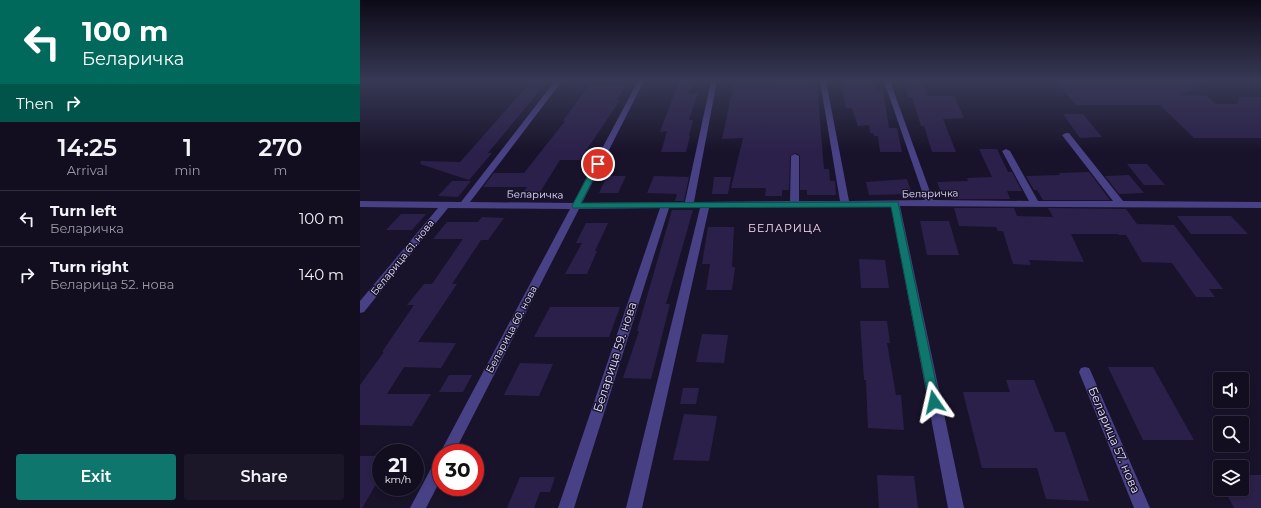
<!DOCTYPE html>
<meta charset="utf-8">
<style>
:root{--surface:#120e20;--page:#1b1729;--text:#f1f3f6;--muted:#9c9ca5;--line:#312e3e;--accent:#0f766e}
body{margin:0;font-family:Montserrat,sans-serif;background:var(--page);color:var(--text);height:100vh;display:flex;flex-direction:column;font-size:15px;white-space:nowrap}
*{box-sizing:border-box;margin:0}
p{font-size:13px;color:var(--muted)}
.icon{flex:none;width:22px;height:22px;fill:none;stroke:currentColor;stroke-width:2;stroke-linecap:round;stroke-linejoin:round}
.map{position:relative;flex:1;overflow:hidden}
.details{display:flex;flex-direction:column;background:var(--surface);width:360px}
.details>*{flex:none}
.guide{background:#00695c;color:#fff;overflow:hidden}
.fabs{position:absolute;left:853px;top:372px;display:grid;gap:8px}
.fabs a{display:grid;place-items:center;width:36px;height:36px;border-radius:4px;background:var(--surface);box-shadow:0 2px 6px #0003,0 0 0 1px var(--line);font-size:20px}
.speed{position:absolute;left:12px;top:444px;display:flex;gap:8px;font-size:20px;font-weight:700;text-align:center}
.speed>*{display:grid;place-content:center;width:52px;height:52px;border-radius:50%;background:var(--surface);box-shadow:0 2px 6px #0003,0 0 0 1px var(--line);line-height:1}
.speed small{font-size:10px;font-weight:400}
.speed .limit{border:6px solid #d22;background:#fff;color:#111}
.pin{position:absolute;display:grid;place-items:center;width:34px;height:34px;color:#fff;margin:-17px;border:2px solid #fff;border-radius:50%;box-shadow:0 1px 4px #0007}
.me{position:absolute;width:44px;margin:-22px;rotate:349deg;stroke-linejoin:round;filter:drop-shadow(0 0 3px #0008)}
.turn{display:flex;align-items:center;gap:14px;height:84px;padding:0 16px;font-size:18px}
.turn .icon{width:52px;height:52px;stroke-width:2.5}
.turn b{display:block;font-size:28px;line-height:34px}
.then{display:flex;align-items:center;height:38px;padding:0 16px;background:#0003;gap:8px;font-size:15px}
.eta{display:flex;justify-content:space-evenly;align-items:center;height:68px;text-align:center}
.eta b{font-size:24px;font-weight:600;line-height:28px}
.primary-button{display:flex;gap:8px;margin-top:auto;padding:8px 16px}
.primary-button a{flex:1;height:46px;border-radius:4px;background:var(--accent);color:#fff;font-size:16px;font-weight:600;line-height:46px;text-align:center}
.primary-button a+a{background:var(--page);color:var(--text)}
ul{padding:0;list-style:none}
li{display:flex;align-items:center;gap:12px;height:56px;padding:0 16px;border-top:1px solid var(--line)}
li div{flex:1}
li b{display:block;font-size:15px}
li em{font-style:normal}
main{display:flex;flex:1;min-height:0}
.map>svg:first-child{display:block}
.building{fill:#2b204a}
.lines{fill:none;stroke-linecap:round;stroke-linejoin:round}
.minor{fill:#484186;fill-rule:evenodd}
.route{fill:#0f766e;stroke:#0a4d48}
.labels{text-anchor:middle;stroke-width:3;stroke-linejoin:round;paint-order:stroke}
.street-label{font-size:10px;fill:#e3defd;stroke:#18132a}
.neighbourhood-label{font-size:11px;letter-spacing:1px;fill:#fde0f1;stroke:#18132a}
.near-street-label{font-size:12px;fill:#e3defd;stroke:#18132a}
</style>
<main>
<section class="details">
<div class="guide">
<div class="turn"><svg class="icon" aria-label="left" viewBox="0 0 24 24"><path d="M17 20v-9H6M10 6l-5 5 5 5"/></svg><div><b>100 m</b>Беларичка</div></div>
<div class="then">Then<svg class="icon" aria-label="right" viewBox="0 0 24 24"><path d="M7 20v-9h11M14 6l5 5-5 5"/></svg></div>
</div>
<div class="eta">
<div><b>14:25</b><p>Arrival</p></div>
<div><b>1</b><p>min</p></div>
<div><b>270</b><p>m</p></div>
</div>
<ul>
<li><svg class="icon" aria-label="left" viewBox="0 0 24 24"><path d="M17 20v-9H6M10 6l-5 5 5 5"/></svg><div><b>Turn left</b><p>Беларичка</p></div><em>100 m</em></li>
<li><svg class="icon" aria-label="right" viewBox="0 0 24 24"><path d="M7 20v-9h11M14 6l5 5-5 5"/></svg><div><b>Turn right</b><p>Беларица 52. нова</p></div><em>140 m</em></li>
</ul>
<div class="primary-button"><a>Exit</a><a>Share</a></div>
</section>
<div class="map">
<svg width="901" height="508" viewBox="0 0 901 508">
<rect width="100%" height="100%" fill="#18132a"/>
<g class="building">
<path d="M 319,81 L 333,81 L 329,94 L 338,93 L 329,120 L 333,120 L 329,136 L 330,136 L 326,152 L 301,152 L 307,131 L 300,132 Z"/>
<path d="M 410,81 L 453,81 L 453,84 L 457,84 L 464,169 L 469,169 L 470,181 L 475,181 L 476,195 L 447,195 L 447,190 L 440,190 L 440,156 L 436,153 L 430,156 L 429,190 L 422,190 L 422,196 L 405,196 L 406,188 L 371,188 L 383,138 L 362,139 L 374,83 L 410,83 Z"/>
<path d="M 481,81 L 514,81 L 517,91 L 523,91 L 529,128 L 537,128 L 542,152 L 520,152 L 518,136 L 514,136 L 513,133 L 510,133 L 509,125 L 498,126 L 492,108 L 486,108 Z"/>
<path d="M 543,81 L 561,81 L 568,96 L 594,96 L 604,118 L 583,119 L 596,152 L 572,152 L 564,126 L 561,126 L 552,97 L 549,97 Z"/>
<path d="M 696,81 L 852,81 L 820,95 L 847,96 L 856,104 L 877,104 L 879,97 L 901,97 L 901,138 L 834,138 L 800,105 L 716,105 Z"/>
<path d="M 170,83 L 186,83 L 128,153 L 132,153 L 109,180 L 60,164 L 61,161 L 100,162 Z"/>
<path d="M 229,85 L 266,85 L 257,100 L 260,100 L 220,160 L 200,160 L 177,197 L 160,196 L 167,187 L 123,187 L 134,173 L 164,173 L 205,121 L 203,121 Z"/>
<path d="M 703,114 L 723,114 L 742,137 L 720,138 Z"/>
<path d="M 619,149 L 637,149 L 648,172 L 652,172 L 662,191 L 647,191 L 650,199 L 591,199 L 590,195 L 582,195 L 577,182 L 608,181 L 607,178 L 632,177 Z"/>
<path d="M 767,164 L 787,164 L 805,185 L 784,185 Z"/>
<path d="M 729,172 L 750,200 L 683,200 L 677,190 L 674,190 L 666,176 L 700,175 L 699,173 Z"/>
<path d="M 769,175 L 784,193 L 759,194 L 745,176 Z"/>
<path d="M 247,176 L 266,176 L 258,193 L 239,193 Z"/>
<path d="M 294,176 L 329,177 L 324,201 L 315,201 L 317,194 L 287,193 Z"/>
<path d="M 354,177 L 371,177 L 368,194 L 352,194 Z"/>
<path d="M 547,179 L 552,194 L 509,195 L 506,182 Z"/>
<path d="M 92,181 L 111,181 L 98,197 L 78,196 Z"/>
<path d="M 594,208 L 654,208 L 657,216 L 693,217 L 688,208 L 766,209 L 777,224 L 814,225 L 863,289 L 849,289 L 855,297 L 836,297 L 812,263 L 782,262 L 766,235 L 759,235 L 758,234 L 711,234 L 724,262 L 669,260 L 671,265 L 653,264 L 643,231 L 638,231 L 636,227 L 599,226 Z"/>
<path d="M 312,210 L 333,210 L 306,304 L 310,304 L 291,379 L 263,378 L 279,331 L 277,331 Z"/>
<path d="M 41,214 L 66,214 L 52,230 L 26,230 Z"/>
<path d="M 817,216 L 871,216 L 888,234 L 831,234 Z"/>
<path d="M 122,217 L 144,218 L 128,240 L 121,240 L 92,284 L 97,284 L 58,342 L 96,343 L 81,368 L 44,367 L 27,394 L 71,394 L 52,426 L 0,425 L 0,385 L 24,352 L 22,352 L 54,305 L 47,305 L 64,284 L 72,284 L 103,239 L 73,239 L 87,222 L 118,222 Z"/>
<path d="M 560,221 L 589,221 L 599,255 L 567,255 Z"/>
<path d="M 226,223 L 248,223 L 235,251 L 237,251 L 227,274 L 205,274 L 222,243 L 216,243 Z"/>
<path d="M 348,227 L 374,227 L 372,267 L 375,267 L 372,290 L 346,290 L 350,264 L 342,264 Z"/>
<path d="M 499,259 L 525,260 L 529,288 L 501,288 Z"/>
<path d="M 190,307 L 260,307 L 249,337 L 174,337 Z"/>
<path d="M 500,321 L 527,321 L 530,343 L 527,343 L 536,395 L 541,395 L 544,430 L 508,428 L 506,380 L 504,380 Z"/>
<path d="M 342,334 L 368,335 L 364,363 L 336,362 Z"/>
<path d="M 160,363 L 193,364 L 179,396 L 144,395 Z"/>
<path d="M 748,367 L 793,367 L 834,440 L 783,440 Z"/>
<path d="M 89,375 L 112,375 L 103,392 L 79,392 Z"/>
<path d="M 646,380 L 674,380 L 695,432 L 705,432 L 729,501 L 686,499 L 677,468 L 622,468 L 603,392 L 650,392 Z"/>
<path d="M 323,388 L 339,388 L 336,404 L 320,404 Z"/>
<path d="M 324,414 L 357,416 L 349,461 L 313,460 Z"/>
<path d="M 0,456 L 21,456 L 21,476 L 2,508 L 0,508 Z"/>
<path d="M 517,475 L 554,476 L 558,508 L 519,508 Z"/>
<path d="M 882,475 L 901,475 L 901,508 L 874,508 L 864,489 L 882,489 Z"/>
<path d="M 160,477 L 195,477 L 190,492 L 180,492 L 174,508 L 147,508 Z"/>
</g>
<g class="lines">
<g class="minor">
<path d="M 195,81 L 202,81 L 110,202 L 213,203 L 278,81 L 284,81 L 222,203 L 325,202 L 351,81 L 357,81 L 334,202 L 430,201 L 431,156 L 435,154 L 439,156 L 439,201 L 480,201 L 460,81 L 466,81 L 489,201 L 565,200 L 524,81 L 530,81 L 573,200 L 669,201 L 642,151 L 646,149 L 650,151 L 678,201 L 753,201 L 702,135 L 706,133 L 709,133 L 763,201 L 901,202 L 901,208 L 540,206 L 604,508 L 588,508 L 531,206 L 349,208 L 282,508 L 266,508 L 340,208 L 309,208 L 214,508 L 198,508 L 300,208 L 219,209 L 94,453 L 81,453 L 81,455 L 80,453 L 210,209 L 88,208 L 4,312 L 0,313 L 0,301 L 78,208 L 0,207 L 0,201 L 101,202 Z"/>
<path d="M 725,367 L 729,368 L 731,372 L 790,508 L 774,508 L 719,372 L 721,368 Z"/>
<path d="M 81,457 L 81,479 L 66,508 L 50,508 L 76,459 Z"/>
</g>
</g>
<linearGradient id="sky" x2="0" y2="1"><stop stop-color="#0d0a17"/><stop offset="0.53" stop-color="#373955"/><stop offset="1" stop-color="#373955" stop-opacity="0"/></linearGradient>
<rect width="901" height="152" fill="url(#sky)"/>
<path class="route" d="M 238,162 L 241,164 L 221,203 L 538,202 L 580,402 L 579,405 L 574,407 L 570,405 L 569,402 L 531,207 L 213,208 L 212,206 L 234,164 Z"/>
<g class="labels">
<g class="street-label">
<text transform="translate(570 193) rotate(-1)" y="4">Беларичка</text>
<text transform="translate(175 194) rotate(1)" y="4">Беларичка</text>
<text transform="translate(42 257) rotate(-51)" y="4">Беларица 61. нова</text>
<text transform="translate(151 329) rotate(-62)" y="4">Беларица 60. нова</text>
</g>
<g class="neighbourhood-label">
<text x="425" y="232">БЕЛАРИЦА</text>
</g>
<g class="near-street-label">
<text transform="translate(255 357) rotate(-72)" y="4">Беларица 59. нова</text>
<text transform="translate(754 440) rotate(67)" y="4">Беларица 57. нова</text>
</g>
</g>
</svg>
<div class="fabs">
<a><svg class="icon" aria-label="sound" viewBox="0 0 24 24"><path d="M4 9h4l5-4v14l-5-4H4zM17 9q2 3 0 6"/></svg></a>
<a><svg class="icon" aria-label="search" viewBox="0 0 24 24"><circle cx="10" cy="10" r="6"/><path d="M15 15l6 6"/></svg></a>
<a><svg class="icon" aria-label="layers" viewBox="0 0 24 24"><path d="M12 4l9 5-9 5-9-5zM3 14l9 5 9-5"/></svg></a>
</div>
<div class="speed"><div>21<small>km/h</small></div><div class="limit">30</div></div>
<div class="pin" style="left:238px;top:164px;background:#d93025"><svg class="icon" aria-label="arrive" viewBox="0 0 24 24"><path d="M6 21V4h12l-3 4 3 4H6"/></svg></div>
<svg class="me" style="left:574px;top:402px" viewBox="-20 -20 40 40"><path d="M0-17L14 15 0 8-14 15z" fill="#0f766e" stroke="#fff" stroke-width="4"/></svg>
</div>
</main>
